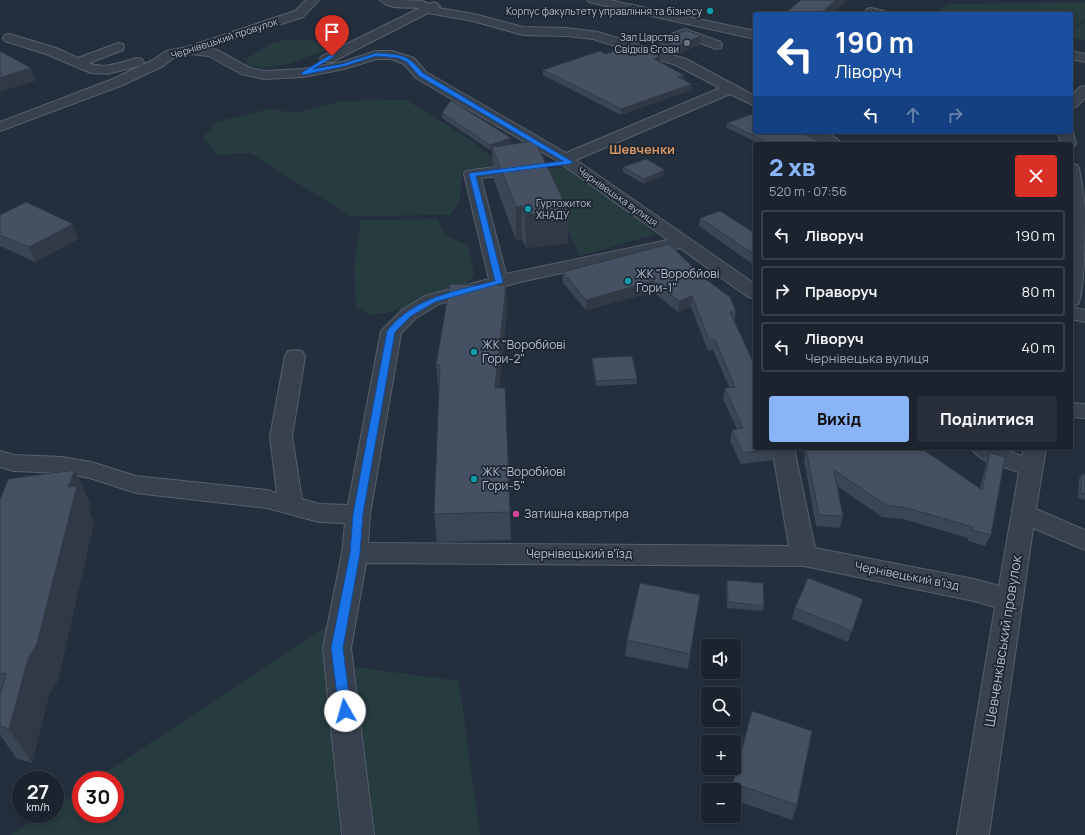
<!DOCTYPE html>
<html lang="uk">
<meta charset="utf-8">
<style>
:root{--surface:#1b232e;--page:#282f3a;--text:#f1f3f6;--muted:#a0a4aa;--line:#39404a;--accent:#8ab4f8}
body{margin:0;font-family:Manrope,sans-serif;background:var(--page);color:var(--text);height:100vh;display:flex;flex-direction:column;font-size:15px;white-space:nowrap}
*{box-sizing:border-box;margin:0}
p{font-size:13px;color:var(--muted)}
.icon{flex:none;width:22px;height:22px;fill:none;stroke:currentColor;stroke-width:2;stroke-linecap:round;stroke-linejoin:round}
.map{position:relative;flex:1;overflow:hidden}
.sheet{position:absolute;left:753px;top:142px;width:320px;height:308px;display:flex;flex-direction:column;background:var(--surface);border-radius:4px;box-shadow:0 2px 6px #0003,0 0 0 1px var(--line)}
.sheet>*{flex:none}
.hud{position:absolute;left:753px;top:12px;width:320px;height:122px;border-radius:4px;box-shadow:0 2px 6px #0003,0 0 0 1px var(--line);background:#1a4fa0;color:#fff;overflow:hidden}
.fabs{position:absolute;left:701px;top:639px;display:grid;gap:8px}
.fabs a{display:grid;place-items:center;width:40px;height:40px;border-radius:4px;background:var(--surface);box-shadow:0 2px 6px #0003,0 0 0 1px var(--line);font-size:20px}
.speed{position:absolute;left:12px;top:771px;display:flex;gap:8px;font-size:20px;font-weight:700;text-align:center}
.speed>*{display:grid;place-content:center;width:52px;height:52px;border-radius:50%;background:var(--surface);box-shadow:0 2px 6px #0003,0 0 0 1px var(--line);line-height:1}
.speed small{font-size:10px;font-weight:400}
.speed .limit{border:6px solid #d22;background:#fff;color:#111}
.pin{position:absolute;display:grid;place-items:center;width:34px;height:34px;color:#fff;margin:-41px -17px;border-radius:50% 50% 50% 0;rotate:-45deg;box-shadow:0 0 4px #0007}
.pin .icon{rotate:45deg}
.me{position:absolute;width:44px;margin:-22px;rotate:353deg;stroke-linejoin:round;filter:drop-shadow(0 0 3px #0008)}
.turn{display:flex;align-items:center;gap:14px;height:84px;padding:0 16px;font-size:18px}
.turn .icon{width:52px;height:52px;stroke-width:2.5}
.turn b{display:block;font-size:28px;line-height:34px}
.lanes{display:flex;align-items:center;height:38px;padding:0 16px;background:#0003;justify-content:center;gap:20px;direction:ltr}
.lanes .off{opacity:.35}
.round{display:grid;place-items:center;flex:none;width:42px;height:42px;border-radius:4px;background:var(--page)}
.overview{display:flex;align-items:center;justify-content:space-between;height:68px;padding:0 16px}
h1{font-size:24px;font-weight:800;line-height:30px;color:var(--accent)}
.action{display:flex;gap:8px;margin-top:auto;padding:8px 16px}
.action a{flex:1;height:46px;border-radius:4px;background:var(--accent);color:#111;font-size:16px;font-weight:800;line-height:46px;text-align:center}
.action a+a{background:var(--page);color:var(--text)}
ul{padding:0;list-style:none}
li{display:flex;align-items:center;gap:12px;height:50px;margin:0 8px 6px;padding:0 8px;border:2px solid var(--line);border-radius:4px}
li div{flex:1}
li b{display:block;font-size:15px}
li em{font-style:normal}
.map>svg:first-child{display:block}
.green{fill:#263c3f}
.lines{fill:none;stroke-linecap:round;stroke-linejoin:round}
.minor-casing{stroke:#565f6c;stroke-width:2}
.minor{fill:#38414e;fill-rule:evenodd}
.wall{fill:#3b4654}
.shaded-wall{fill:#303945}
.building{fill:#455162;stroke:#303945}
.route{fill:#1a73e8;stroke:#114b97}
.culture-dot{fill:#0f9aa8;stroke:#1d2633;stroke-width:1.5}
.worship-dot{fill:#6b7280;stroke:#1d2633;stroke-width:1.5}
.hotel-dot{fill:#d1479c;stroke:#1d2633;stroke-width:1.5}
.labels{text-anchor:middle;stroke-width:3.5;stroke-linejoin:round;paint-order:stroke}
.far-poi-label{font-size:10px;fill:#b4bcc9;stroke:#1d2633;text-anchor:end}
.far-street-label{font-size:10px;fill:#b4bcc9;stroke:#1d2633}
.poi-label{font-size:12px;fill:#b4bcc9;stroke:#1d2633;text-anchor:start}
.street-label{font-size:12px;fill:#b4bcc9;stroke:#1d2633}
.far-district-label{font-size:13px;font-weight:bold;fill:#d59563;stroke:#1d2633}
.near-street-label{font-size:14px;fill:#b4bcc9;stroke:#1d2633}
</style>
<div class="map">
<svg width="1085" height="835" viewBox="0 0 1085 835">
<rect width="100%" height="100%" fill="#242f3e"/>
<g class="green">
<path d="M 1085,2 L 1085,19 L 1071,30 L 1071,14 L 935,14 L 948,4 Z"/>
<path d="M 1085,21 L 1085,41 L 1071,37 L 1071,32 Z"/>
<path d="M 286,40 L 309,40 L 321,43 L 344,40 L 347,43 L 290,63 L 262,69 L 248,65 L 245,60 L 272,43 Z"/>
<path d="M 406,100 L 466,137 L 499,163 L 462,173 L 460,200 L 450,215 L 350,216 L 250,153 L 217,155 L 203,138 L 216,122 L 269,109 L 296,113 L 342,101 Z"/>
<path d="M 564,167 L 600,191 L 656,234 L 580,256 L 539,169 Z"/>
<path d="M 438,219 L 445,236 L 468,245 L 474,275 L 463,288 L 410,308 L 373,315 L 356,308 L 354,266 L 361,220 Z"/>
<path d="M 334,621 L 326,650 L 340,835 L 11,835 L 43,814 L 55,814 L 55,806 L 81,789 L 81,814 L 115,814 L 115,780 L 94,780 Z"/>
<path d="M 355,667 L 459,681 L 480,835 L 374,835 Z"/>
</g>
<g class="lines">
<g class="minor-casing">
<g id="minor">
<path d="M 306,0 L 319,0 L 303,17 L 207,48 L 217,50 L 250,68 L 264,71 L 303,69 L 342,62 L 376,51 L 392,51 L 414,58 L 426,72 L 566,153 L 720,88 L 676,65 L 593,39 L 566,36 L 523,35 L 473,21 L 428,13 L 332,62 L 322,62 L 320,59 L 322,56 L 420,8 C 408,7 388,10 380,0 L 401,0 L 422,1 L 429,4 L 434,2 L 438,4 L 440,6 L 438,8 L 474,14 L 523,27 L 566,28 L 598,32 L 686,59 L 755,96 L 755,106 L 730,94 L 576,160 L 755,284 L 755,299 L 748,297 L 680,248 L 524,281 L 439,304 L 416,318 L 401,333 L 370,514 L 368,543 L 789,546 L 772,448 L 794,448 L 815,548 L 974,579 L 999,586 L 1019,472 C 1004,467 979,462 971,448 L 1001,448 L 1022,456 L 1024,448 L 1046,448 L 1036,509 L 1085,530 L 1085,550 L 1033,528 L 989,835 L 957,835 L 995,607 L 974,601 L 804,566 L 366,563 L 351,648 L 374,835 L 342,835 L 323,648 L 342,553 L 345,523 L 319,522 L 267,508 L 136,493 L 90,478 L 62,473 L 14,471 L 0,467 L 0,451 L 14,455 L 62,457 L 91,462 L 136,476 L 267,490 L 277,493 L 270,437 L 285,356 L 288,351 L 295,350 L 302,351 L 305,356 L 292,437 L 302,499 L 319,504 L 348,505 L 381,331 L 402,310 L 425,296 L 489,279 L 464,174 L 466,171 L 522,163 L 528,165 L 530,168 L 528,171 L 522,173 L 481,178 L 506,274 L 668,240 L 559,162 L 416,78 L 404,64 L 391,59 L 377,59 L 344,69 L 303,77 L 264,79 L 241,74 L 209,56 L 190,54 L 175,57 L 163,66 L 123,85 L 0,131 L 0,122 L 113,79 L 153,60 L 166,51 L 187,47 L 295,11 Z"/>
<path d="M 587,0 L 609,0 L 755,31 L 755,39 L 593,3 L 589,2 Z"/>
<path d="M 871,8 L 884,11 L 886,14 L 866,14 L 865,12 L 867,9 Z"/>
<path d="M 685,29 L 721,42 L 722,45 L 721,48 L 716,49 L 685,37 L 673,42 L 669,41 L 667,38 L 669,35 Z"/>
<path d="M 9,34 L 56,48 L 78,58 L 118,43 L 123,44 L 124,47 L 123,50 L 89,63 C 104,70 121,62 137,58 L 142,59 L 144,62 L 142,65 L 108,74 L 91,73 L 46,54 L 5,41 L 3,38 L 5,35 Z"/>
<path d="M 1071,51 L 1085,54 L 1085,62 L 1071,59 Z"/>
<path d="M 1085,86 L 1085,98 L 1076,107 L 1071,108 L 1071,96 L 1080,87 Z"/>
<path d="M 1071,129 L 1073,132 L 1076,144 L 1071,148 L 1071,144 L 1060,144 L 1059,132 L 1071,132 Z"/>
<path d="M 805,132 C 818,132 833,132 842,144 C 829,144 813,144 805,132 Z"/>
<path d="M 1071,163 L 1077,165 L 1079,168 C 1081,181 1084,195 1085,208 C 1085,227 1085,290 1078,304 L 1071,306 Z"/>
<path d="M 1071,307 L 1085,310 L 1085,322 L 1071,319 Z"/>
<path d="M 1071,403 L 1085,404 L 1085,418 L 1071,417 Z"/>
</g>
</g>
<use href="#minor" class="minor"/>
</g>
<g class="wall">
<path d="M 660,41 L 700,44 L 676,55 L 659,50 Z"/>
<path d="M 606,54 L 660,56 L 660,62 L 659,62 L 684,80 L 683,80 L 691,90 L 621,115 L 543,75 L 543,70 Z"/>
<path d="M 442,113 L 511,143 L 506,145 L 568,210 L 568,243 L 526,248 L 522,239 L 516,240 L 493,178 L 492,149 L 490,150 L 442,118 Z"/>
<path d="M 727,123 L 824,144 L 761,144 L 727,128 Z"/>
<path d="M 984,132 L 1000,132 L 997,135 Z"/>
<path d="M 623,167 L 664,175 L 644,184 L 623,172 Z"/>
<path d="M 0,215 L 73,224 L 78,239 L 35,262 L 0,246 Z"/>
<path d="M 700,218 L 753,232 L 755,231 L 755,264 L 754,265 L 699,226 Z"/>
<path d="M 669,244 L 736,312 L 734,322 L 755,448 L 775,449 L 773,460 L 741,464 L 730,441 L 732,430 L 737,429 L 723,399 L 725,388 L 729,387 L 713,350 L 708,351 L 691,307 L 678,312 L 653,292 L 586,310 L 563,283 L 563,272 Z"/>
<path d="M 506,285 L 507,312 L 499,388 L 505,388 L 511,540 L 437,542 L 434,514 L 439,392 L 436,365 Z"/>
<path d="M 592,358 L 637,379 L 637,384 L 596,386 L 592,363 Z"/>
<path d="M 803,448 L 921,448 L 980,489 L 986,464 L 990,453 L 991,535 L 985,546 L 968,541 L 968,538 L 903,519 L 882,517 L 837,486 L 843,516 L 840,528 L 816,526 L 804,460 L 805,455 Z"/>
<path d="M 75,470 L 91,506 L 89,512 L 94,522 L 58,680 L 49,695 L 32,763 L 17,759 L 0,735 L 0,500 Z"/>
<path d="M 1082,474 L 1085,475 L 1085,500 L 1078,498 L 1079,479 Z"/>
<path d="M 727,580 L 764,606 L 763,611 L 727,608 L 726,586 Z"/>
<path d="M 700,595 L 688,669 L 625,656 L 627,640 Z"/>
<path d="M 863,599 L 848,642 L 792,619 L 795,608 Z"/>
<path d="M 752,711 L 797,805 L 792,820 L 734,800 L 734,790 L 731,790 Z"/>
</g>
<g class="shaded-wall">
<path d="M 836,0 L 848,0 L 831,14 L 820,14 Z"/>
<path d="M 701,36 L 700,44 L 676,55 L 677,46 Z"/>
<path d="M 660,56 L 660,62 L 653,64 L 654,59 Z"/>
<path d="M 31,68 L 35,81 L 0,92 L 0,78 Z"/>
<path d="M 684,75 L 684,80 L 676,83 L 677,77 Z"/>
<path d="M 692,84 L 691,90 L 621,115 L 621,109 Z"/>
<path d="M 511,138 L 511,143 L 493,149 L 492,147 L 492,149 L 490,150 L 490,145 Z"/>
<path d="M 665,170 L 664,175 L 644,184 L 644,179 Z"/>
<path d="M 522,206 L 522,239 L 516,240 L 516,207 Z"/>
<path d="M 568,210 L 568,243 L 526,248 L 525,215 Z"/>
<path d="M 73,224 L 78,239 L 35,262 L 29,247 Z"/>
<path d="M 653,281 L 653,292 L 586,310 L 586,300 Z"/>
<path d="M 506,285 L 507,312 L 497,416 L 495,388 Z"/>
<path d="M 692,296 L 691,307 L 678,312 L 679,301 Z"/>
<path d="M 75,470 L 91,506 L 89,512 L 94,522 L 58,680 L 49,695 L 32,763 L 9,729 L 68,487 Z"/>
</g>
<g class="building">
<path d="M 801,0 L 836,0 L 820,14 L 784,14 Z"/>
<path d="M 686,30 L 701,36 L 677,46 L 660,41 Z"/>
<path d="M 629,46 L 660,56 L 654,59 L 684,75 L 677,77 L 692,84 L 621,109 L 543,70 L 600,51 L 606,54 Z"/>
<path d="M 0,51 L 31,68 L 0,78 Z"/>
<path d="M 451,100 L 511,138 L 490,145 L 442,113 Z"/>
<path d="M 755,113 L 755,132 L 800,132 L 824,144 L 771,144 L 727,123 Z"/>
<path d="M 535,141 L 568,210 L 525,215 L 522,206 L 516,207 L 492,147 Z"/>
<path d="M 646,159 L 665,170 L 644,179 L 623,167 Z"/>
<path d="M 26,202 L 73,224 L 29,247 L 0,235 L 0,215 Z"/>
<path d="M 720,211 L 753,232 L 755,231 L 755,255 L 700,218 Z"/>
<path d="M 669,244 L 704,278 L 730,297 L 736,312 L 730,312 L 755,366 L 755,448 L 775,448 L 775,449 L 743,453 L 732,430 L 743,428 L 725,388 L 735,387 L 715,340 L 709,340 L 692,296 L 679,301 L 653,281 L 586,300 L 563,272 Z"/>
<path d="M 450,284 L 506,285 L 495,388 L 505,388 L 510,512 L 434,514 L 440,365 L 436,365 Z"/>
<path d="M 632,356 L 637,379 L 596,381 L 592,358 Z"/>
<path d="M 809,448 L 921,448 L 982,490 L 990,453 L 1005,457 L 991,535 L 972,530 L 973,527 L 907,508 L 886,505 L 834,470 L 843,516 L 819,515 L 806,449 L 809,449 Z"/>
<path d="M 75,470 L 68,487 L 77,486 L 37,644 L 28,659 L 9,729 L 0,726 L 0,696 L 6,673 L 0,674 L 0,500 L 8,479 Z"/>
<path d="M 1082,474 L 1085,475 L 1085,494 L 1081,493 Z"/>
<path d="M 808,578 L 863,599 L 852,631 L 795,608 Z"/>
<path d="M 727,580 L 763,583 L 764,606 L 728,602 Z"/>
<path d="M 640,583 L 700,595 L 690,654 L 627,640 Z"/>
<path d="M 752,711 L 812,731 L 797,805 L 733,783 Z"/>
</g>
<path class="route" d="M 376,53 C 401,55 406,53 423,73 L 573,162 L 570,164 L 476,176 L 503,282 L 502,283 L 435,302 L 411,316 L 395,332 L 363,514 L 360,553 L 343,648 L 351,711 L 349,715 L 345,717 L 340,715 L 339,711 L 331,648 L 350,553 L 353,514 L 387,331 C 414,297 455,291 495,281 L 469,174 L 470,173 L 563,161 L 419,76 L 407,62 L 398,58 L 376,56 L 345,66 L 303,75 L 301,73 L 330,55 L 335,56 L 313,69 L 342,64 Z"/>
<g class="culture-dot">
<circle cx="710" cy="11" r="4"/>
<circle cx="528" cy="209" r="4"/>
<circle cx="628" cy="281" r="4"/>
<circle cx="474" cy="352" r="4"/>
<circle cx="474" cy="479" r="4"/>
</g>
<circle class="worship-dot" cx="687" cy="43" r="4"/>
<circle class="hotel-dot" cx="516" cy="514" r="4"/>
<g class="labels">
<g class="far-poi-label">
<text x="702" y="15">Корпус факультету управління та бізнесу</text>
<text x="679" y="41">Зал Царства<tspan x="679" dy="12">Свідків Єгови</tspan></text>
<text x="536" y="207" text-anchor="start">Гуртожиток<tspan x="536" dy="12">ХНАДУ</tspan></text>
</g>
<g class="far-street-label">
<text transform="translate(224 38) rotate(-18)" y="4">Чернівецький провулок</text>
<text transform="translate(618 196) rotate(35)" y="4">Чернівецька вулиця</text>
</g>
<g class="poi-label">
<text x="636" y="278">ЖК "Воробйові<tspan x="636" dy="14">Гори-1"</tspan></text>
<text x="482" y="349">ЖК "Воробйові<tspan x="482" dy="14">Гори-2"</tspan></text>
<text x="482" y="476">ЖК "Воробйові<tspan x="482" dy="14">Гори-5"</tspan></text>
<text x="524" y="518">Затишна квартира</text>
</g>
<g class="street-label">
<text x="579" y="558">Чернівецький вʼїзд</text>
<text transform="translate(907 576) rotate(11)" y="4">Чернівецький вʼїзд</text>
</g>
<g class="far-district-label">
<text x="642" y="154">Шевченки</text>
</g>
<g class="near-street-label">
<text transform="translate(1003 641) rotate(-81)" y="5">Шевченківський провулок</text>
</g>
</g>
</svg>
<div class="fabs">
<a><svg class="icon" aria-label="sound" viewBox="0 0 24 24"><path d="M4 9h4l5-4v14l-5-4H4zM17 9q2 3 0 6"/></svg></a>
<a><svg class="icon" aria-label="search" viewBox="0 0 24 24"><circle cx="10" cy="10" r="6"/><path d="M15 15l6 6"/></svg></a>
<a>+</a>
<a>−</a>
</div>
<div class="speed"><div>27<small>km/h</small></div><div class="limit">30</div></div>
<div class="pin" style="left:332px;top:56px;background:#d93025"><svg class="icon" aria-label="arrive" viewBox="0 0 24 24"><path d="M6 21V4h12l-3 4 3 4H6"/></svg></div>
<svg class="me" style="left:345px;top:711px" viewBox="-20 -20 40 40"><circle r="19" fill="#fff"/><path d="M0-13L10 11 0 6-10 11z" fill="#1a73e8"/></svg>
<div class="hud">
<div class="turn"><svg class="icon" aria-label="left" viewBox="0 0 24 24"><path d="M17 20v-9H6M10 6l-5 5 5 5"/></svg><div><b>190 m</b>Ліворуч</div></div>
<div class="lanes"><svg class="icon" aria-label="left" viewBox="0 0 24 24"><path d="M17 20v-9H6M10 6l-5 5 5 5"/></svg><svg class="icon off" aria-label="ahead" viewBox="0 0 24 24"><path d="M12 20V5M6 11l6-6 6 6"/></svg><svg class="icon off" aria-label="right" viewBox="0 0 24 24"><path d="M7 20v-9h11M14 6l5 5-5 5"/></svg></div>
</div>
<section class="sheet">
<div class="overview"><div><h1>2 хв</h1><p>520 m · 07:56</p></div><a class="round" style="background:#d93025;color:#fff"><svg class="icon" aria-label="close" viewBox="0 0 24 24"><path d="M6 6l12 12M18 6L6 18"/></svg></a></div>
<ul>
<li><svg class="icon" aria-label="left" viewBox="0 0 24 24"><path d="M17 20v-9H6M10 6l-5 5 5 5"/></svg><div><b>Ліворуч</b></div><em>190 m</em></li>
<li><svg class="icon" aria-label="right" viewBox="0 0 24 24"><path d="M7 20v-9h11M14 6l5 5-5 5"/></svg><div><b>Праворуч</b></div><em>80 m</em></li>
<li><svg class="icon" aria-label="left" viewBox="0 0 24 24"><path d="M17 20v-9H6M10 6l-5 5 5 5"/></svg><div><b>Ліворуч</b><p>Чернівецька вулиця</p></div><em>40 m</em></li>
</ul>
<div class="action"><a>Вихід</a><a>Поділитися</a></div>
</section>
</div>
